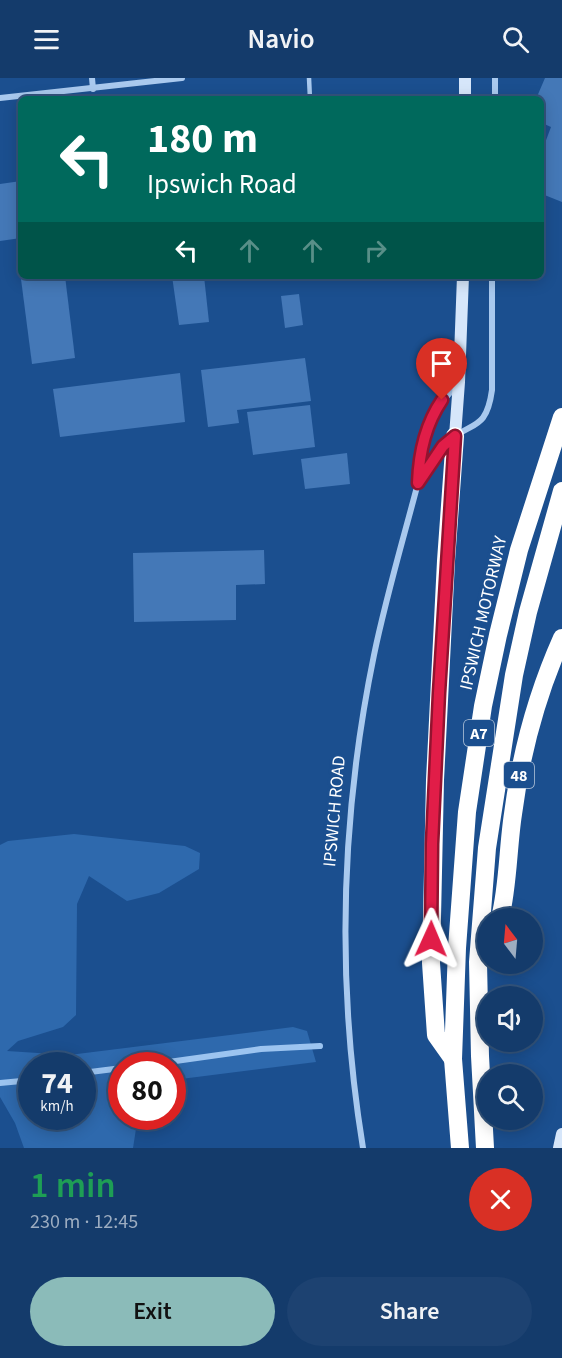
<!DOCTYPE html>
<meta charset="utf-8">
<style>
:root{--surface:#143b6b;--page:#1d4271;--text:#f1f3f6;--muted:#9dadc1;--line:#33557e;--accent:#8bbbb9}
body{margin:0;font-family:"Source Sans 3",sans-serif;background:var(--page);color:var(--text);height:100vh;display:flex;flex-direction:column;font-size:22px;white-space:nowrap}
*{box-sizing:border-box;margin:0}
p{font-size:20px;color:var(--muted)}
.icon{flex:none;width:33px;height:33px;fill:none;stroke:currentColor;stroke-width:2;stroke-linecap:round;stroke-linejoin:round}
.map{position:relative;height:1070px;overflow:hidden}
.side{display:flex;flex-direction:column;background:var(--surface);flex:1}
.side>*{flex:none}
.guide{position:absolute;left:18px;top:18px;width:526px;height:183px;border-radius:9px;box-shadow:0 3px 15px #0003,0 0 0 2px var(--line);background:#00695c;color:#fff;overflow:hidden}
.needle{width:39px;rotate:344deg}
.tools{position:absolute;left:477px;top:830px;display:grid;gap:12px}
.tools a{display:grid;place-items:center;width:66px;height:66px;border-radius:50%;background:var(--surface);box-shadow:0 3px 15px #0003,0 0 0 2px var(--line);font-size:30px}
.speed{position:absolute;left:18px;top:974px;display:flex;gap:12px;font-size:30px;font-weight:700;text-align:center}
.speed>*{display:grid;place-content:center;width:78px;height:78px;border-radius:50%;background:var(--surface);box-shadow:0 3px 15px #0003,0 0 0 2px var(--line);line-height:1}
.speed small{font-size:15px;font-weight:400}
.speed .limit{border:9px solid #d22;background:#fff;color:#111}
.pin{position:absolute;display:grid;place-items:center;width:51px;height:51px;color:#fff;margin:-62px -26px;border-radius:50% 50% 50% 0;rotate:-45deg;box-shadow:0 0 6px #0007}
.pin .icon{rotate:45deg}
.me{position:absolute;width:66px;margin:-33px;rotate:1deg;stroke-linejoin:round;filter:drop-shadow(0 0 4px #0008)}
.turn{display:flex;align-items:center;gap:21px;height:126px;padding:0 30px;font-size:27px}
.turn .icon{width:78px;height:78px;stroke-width:2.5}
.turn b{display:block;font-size:42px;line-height:51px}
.lanes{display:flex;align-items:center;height:57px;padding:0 30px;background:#0003;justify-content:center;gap:30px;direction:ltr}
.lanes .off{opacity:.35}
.round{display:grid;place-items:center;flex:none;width:63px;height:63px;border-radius:32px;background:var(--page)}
.headline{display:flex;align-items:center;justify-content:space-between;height:102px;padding:0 30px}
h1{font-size:36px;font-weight:600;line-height:45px;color:#1e9e55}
.button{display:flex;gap:12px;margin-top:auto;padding:12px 30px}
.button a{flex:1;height:69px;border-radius:36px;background:var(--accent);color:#111;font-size:24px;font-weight:600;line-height:69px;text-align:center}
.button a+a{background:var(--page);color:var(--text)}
header{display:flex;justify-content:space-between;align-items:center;height:78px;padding:0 30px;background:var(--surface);font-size:27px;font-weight:600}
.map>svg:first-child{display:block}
.green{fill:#2e69ad;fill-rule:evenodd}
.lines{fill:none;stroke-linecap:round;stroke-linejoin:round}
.stream{stroke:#9cc4f0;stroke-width:6}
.building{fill:#4478b7}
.lane{stroke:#a9c9ee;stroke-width:4.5}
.street{stroke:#a9c9ee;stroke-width:6}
.secondary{stroke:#d6e6fa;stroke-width:12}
.highway{stroke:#fff;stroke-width:18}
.route-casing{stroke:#92132f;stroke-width:15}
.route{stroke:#e11d48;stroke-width:10}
.labels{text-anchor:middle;stroke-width:6;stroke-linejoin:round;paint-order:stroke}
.shield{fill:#1b4f8f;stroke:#bbcadd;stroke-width:1.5}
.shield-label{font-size:16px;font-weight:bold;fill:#fff}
.street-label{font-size:18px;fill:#fff;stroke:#1b4f8f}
</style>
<header><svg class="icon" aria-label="menu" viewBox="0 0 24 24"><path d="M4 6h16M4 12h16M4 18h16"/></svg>Navio<svg class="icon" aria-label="search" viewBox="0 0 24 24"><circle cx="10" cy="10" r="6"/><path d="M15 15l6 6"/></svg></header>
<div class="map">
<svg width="562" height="1070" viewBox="0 0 562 1070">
<rect width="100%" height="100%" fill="#1b4f8f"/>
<path class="green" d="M 74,756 L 185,768 L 200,775 L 199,791 L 159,815 L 127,823 L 89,798 L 77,826 L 76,937 L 63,949 L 18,963 L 7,973 L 69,977 L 293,949 L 307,953 L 316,984 L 173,1002 L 172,987 L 122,987 L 122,1038 L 138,1038 L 133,1070 L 24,1070 L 15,1045 L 0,1019 L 0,767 L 8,763 ZM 32,987 L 82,987 L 82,1038 L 32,1038 Z"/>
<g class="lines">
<g class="stream">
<path d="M 147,987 L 261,971 L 320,968"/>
<path d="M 82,995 L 122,990"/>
<path d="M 0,1005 L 32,1002"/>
</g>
</g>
<g class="building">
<path d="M 545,0 L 562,0 L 562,124 L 542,116 L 542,73 L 551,49 L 542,45 L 542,21 L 536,21 Z"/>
<path d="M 21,103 L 21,160 L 0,163 L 0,106 Z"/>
<path d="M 47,198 L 65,198 L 75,280 L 32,286 L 21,201 Z"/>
<path d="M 172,198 L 204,198 L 209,244 L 179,247 Z"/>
<path d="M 299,216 L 303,247 L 285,250 L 281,218 Z"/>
<path d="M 305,280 L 311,323 L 237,332 L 239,345 L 208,349 L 201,292 Z"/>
<path d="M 180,295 L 185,344 L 60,359 L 53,311 Z"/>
<path d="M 310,327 L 315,369 L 253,377 L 247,334 Z"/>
<path d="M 347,375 L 350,406 L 305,411 L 301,381 Z"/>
<path d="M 264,472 L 265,506 L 236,507 L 236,542 L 134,544 L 133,475 Z"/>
</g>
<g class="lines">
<path class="lane" d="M 309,0 L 310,21"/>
<g class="street">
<path d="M 92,0 L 93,11"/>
<path d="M 495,0 L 495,21"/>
<path d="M 0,20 L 182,0"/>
<path d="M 418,405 C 427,392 434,376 445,366 C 471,342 486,355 492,312 L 492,198"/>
<path d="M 363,1070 C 336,904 340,742 374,577 C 386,519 403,462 418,405 C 419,364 428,337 457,307"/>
</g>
<g class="secondary">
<path d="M 465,0 L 465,21"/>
<path d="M 455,358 L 459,304 L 463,198"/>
<path d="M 559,1070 L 562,1056"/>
</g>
<g class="highway">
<path d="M 500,840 C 508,810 508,768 513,736 C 521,675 537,616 562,560"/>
<path d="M 453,981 L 436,957 L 431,885 L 435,702 L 446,483 L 455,358"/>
<path d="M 460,1070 L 453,981 L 457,870 L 467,734 L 483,628 L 498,557 L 519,472 L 562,339"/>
<path d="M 485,1070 L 480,978 L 478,884 L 487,770 L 514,597 L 528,534 L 562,413"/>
</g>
</g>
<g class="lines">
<g class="route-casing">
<path id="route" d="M 431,861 L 432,766 L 439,615 L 455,358 L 443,368 L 418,405 C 419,375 425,347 442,322"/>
</g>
<use href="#route" class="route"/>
</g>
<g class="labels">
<g class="shield">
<rect x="464" y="642" width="30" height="26" rx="4.5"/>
<rect x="504" y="684" width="30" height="26" rx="4.5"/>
</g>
<g class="shield-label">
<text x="479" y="661">A7</text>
<text x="519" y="703">48</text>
</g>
<g class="street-label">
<text transform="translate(483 535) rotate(-77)" y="6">IPSWICH MOTORWAY</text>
<text transform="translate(334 733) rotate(-85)" y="6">IPSWICH ROAD</text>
</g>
</g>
</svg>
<div class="tools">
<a><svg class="needle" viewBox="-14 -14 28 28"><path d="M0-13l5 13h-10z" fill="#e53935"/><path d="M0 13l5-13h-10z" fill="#9dadc1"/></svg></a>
<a><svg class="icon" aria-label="sound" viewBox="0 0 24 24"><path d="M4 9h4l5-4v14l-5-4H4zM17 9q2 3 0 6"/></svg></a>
<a><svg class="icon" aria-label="search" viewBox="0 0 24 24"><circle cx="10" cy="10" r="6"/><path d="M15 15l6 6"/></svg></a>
</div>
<div class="speed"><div>74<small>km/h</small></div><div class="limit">80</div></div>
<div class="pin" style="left:442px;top:322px;background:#d93025"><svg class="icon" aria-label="arrive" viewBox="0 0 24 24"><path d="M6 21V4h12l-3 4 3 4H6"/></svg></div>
<svg class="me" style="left:431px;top:861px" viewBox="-20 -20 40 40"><path d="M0-17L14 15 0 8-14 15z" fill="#e11d48" stroke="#fff" stroke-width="4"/></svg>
<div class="guide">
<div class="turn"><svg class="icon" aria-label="left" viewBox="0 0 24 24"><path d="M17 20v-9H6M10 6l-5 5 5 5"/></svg><div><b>180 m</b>Ipswich Road</div></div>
<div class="lanes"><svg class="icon" aria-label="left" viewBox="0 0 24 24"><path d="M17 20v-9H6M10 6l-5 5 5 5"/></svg><svg class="icon off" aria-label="ahead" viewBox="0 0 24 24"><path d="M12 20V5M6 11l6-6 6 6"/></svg><svg class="icon off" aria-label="ahead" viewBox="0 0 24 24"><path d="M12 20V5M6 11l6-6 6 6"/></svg><svg class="icon off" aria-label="right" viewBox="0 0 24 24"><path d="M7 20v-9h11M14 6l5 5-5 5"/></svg></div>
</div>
</div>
<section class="side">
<div class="headline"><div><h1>1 min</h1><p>230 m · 12:45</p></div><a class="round" style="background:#d93025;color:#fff"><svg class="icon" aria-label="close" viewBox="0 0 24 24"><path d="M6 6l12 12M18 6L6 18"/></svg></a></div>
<div class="button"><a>Exit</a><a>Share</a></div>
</section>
